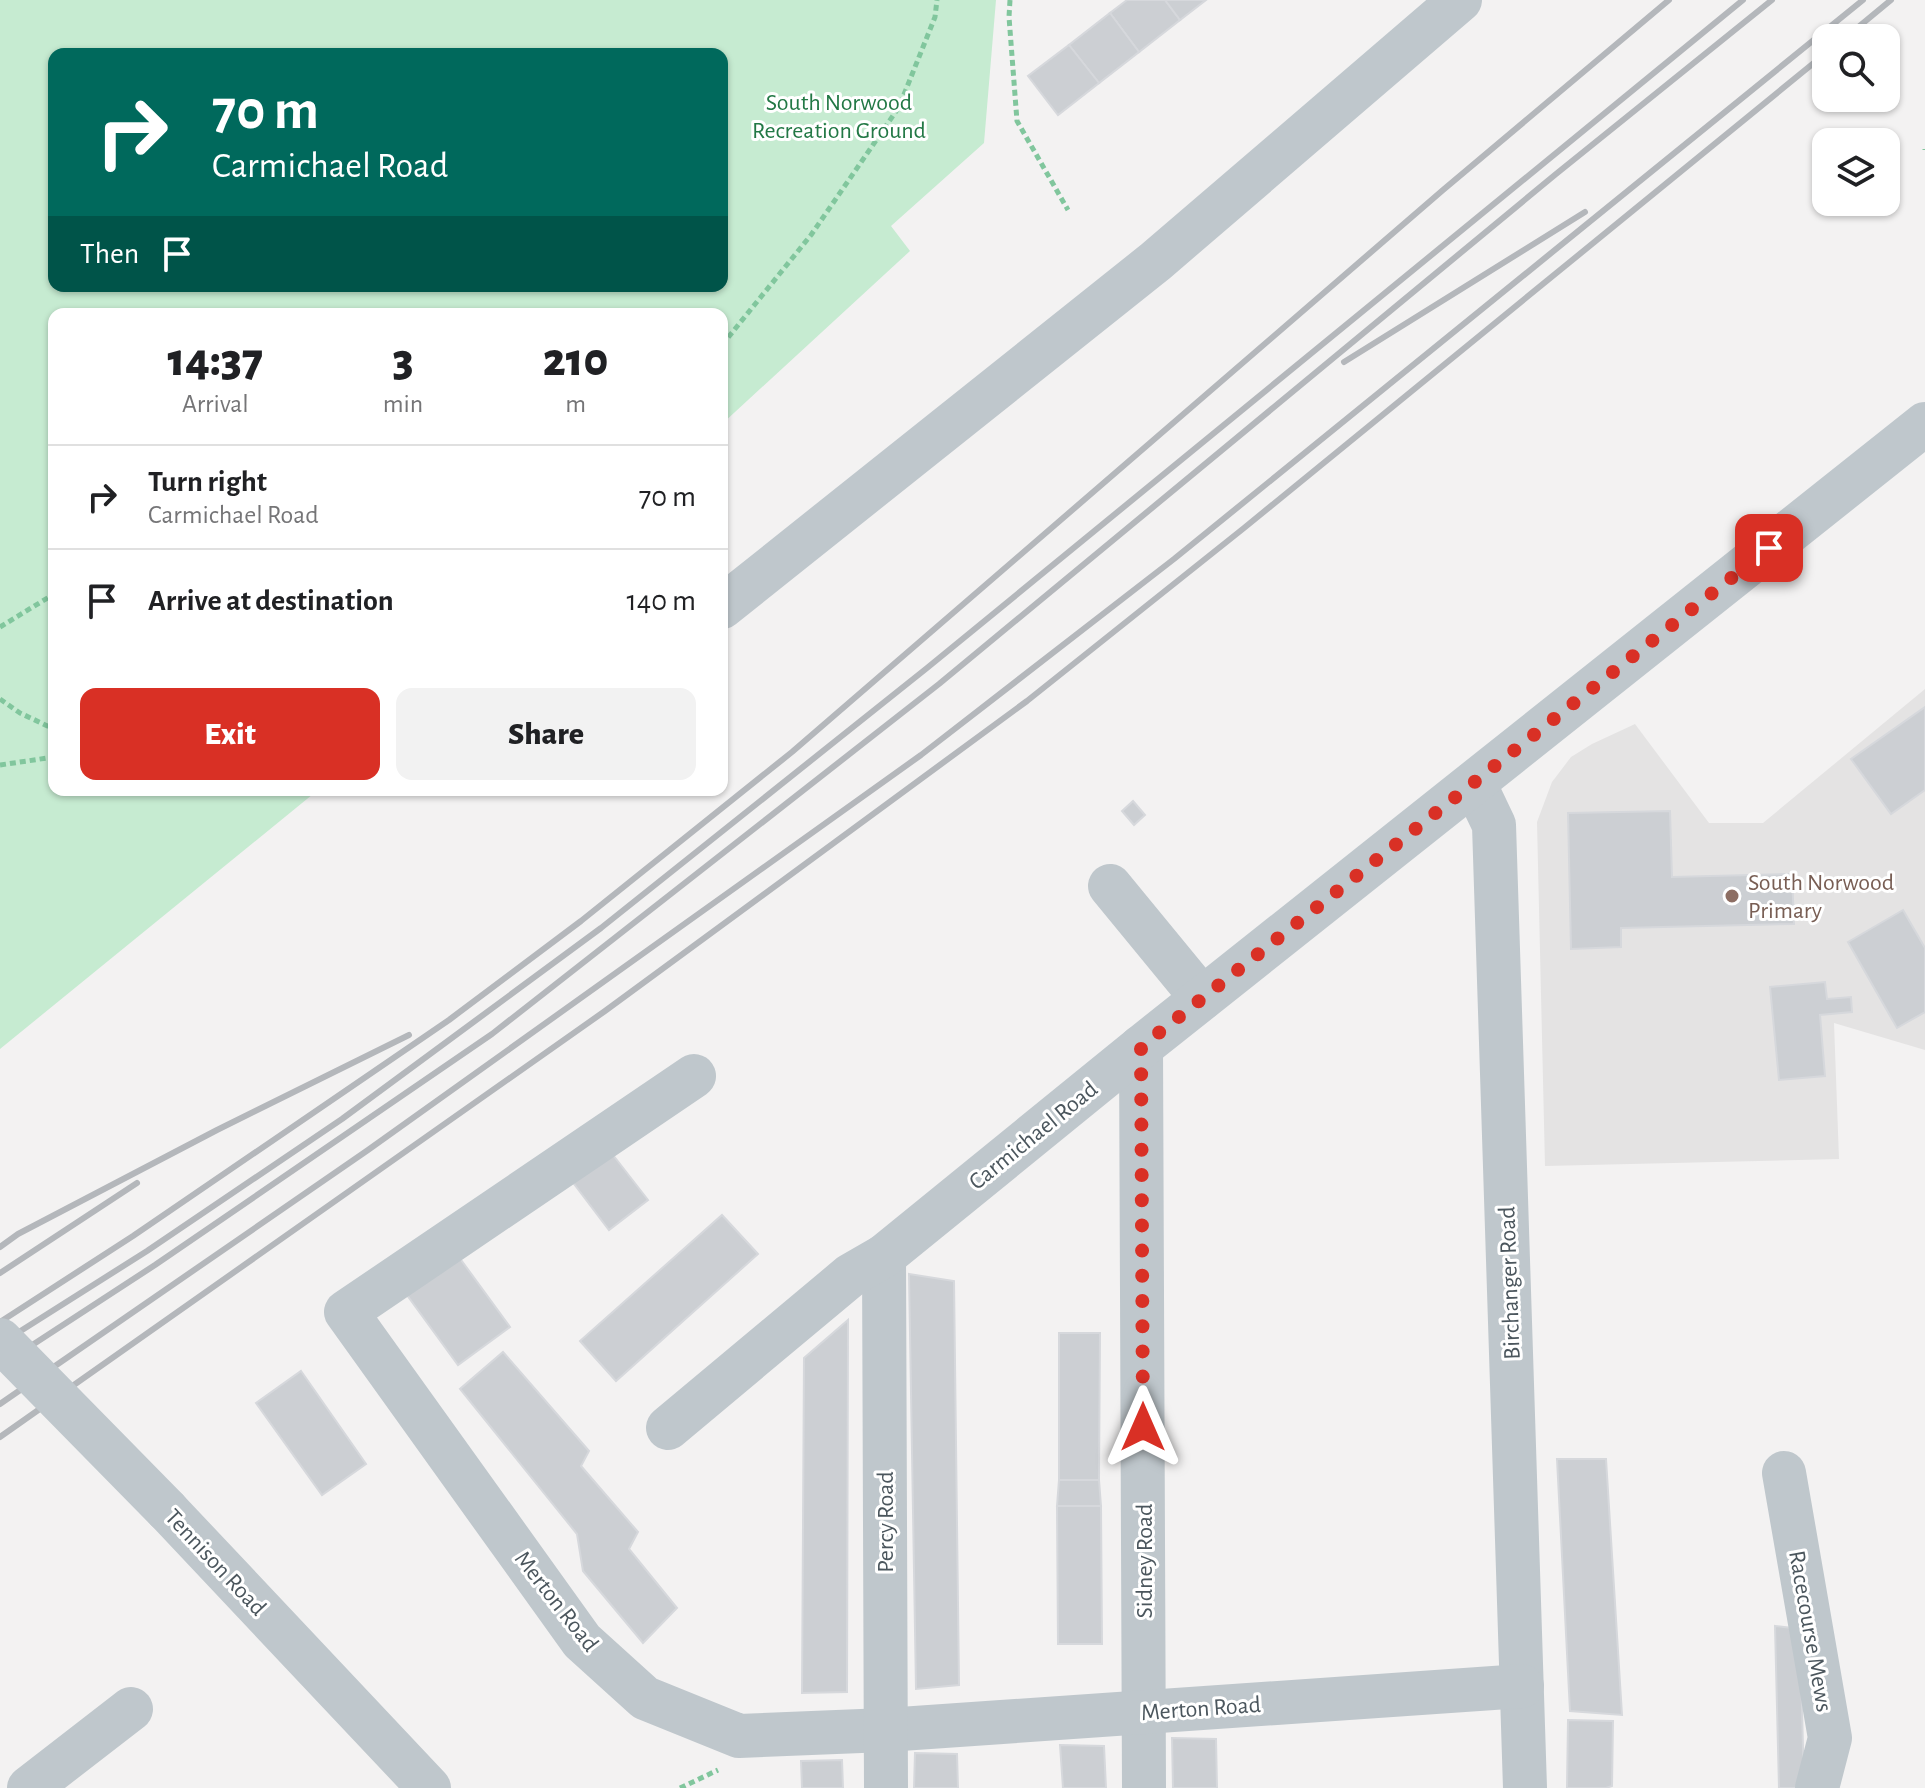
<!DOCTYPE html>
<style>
:root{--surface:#fff;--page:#f2f2f2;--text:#202124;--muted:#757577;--line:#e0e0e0;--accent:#d93025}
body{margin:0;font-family:"Alegreya Sans",sans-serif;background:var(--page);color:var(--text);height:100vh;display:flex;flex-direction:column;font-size:30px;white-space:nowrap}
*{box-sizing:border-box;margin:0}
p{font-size:26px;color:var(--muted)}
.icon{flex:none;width:44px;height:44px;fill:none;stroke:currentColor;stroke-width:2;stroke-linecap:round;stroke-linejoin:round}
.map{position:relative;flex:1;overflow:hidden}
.sheet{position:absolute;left:48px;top:308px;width:680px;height:488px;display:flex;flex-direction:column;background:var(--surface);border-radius:16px;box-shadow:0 2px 6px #0004}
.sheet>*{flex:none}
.guide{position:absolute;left:48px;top:48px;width:680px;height:244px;border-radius:16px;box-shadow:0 2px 6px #0004;background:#00695c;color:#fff;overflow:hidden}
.fabs{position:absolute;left:1812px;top:24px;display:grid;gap:16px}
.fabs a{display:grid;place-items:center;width:88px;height:88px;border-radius:16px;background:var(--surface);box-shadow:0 2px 6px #0004;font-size:40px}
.pin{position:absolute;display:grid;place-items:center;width:68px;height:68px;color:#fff;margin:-34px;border-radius:16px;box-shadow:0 4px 12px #0006}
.me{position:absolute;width:88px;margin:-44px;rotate:0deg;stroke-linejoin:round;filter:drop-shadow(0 0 6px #0008)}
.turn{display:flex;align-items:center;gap:28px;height:168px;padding:0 32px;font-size:36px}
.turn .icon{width:104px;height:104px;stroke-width:2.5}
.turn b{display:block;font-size:56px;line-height:68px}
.then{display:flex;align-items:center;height:76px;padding:0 32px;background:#0003;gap:16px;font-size:30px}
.eta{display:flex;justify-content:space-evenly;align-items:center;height:136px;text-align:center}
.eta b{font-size:48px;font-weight:800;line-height:56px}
.action{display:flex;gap:16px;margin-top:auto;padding:16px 32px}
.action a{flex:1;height:92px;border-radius:16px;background:var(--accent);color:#fff;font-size:32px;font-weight:800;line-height:92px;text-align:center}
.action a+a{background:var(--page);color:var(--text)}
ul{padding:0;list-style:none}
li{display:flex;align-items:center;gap:24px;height:104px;padding:0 32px;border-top:2px solid var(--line)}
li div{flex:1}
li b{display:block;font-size:30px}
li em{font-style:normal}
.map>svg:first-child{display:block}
.education{fill:#e4e3e3}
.green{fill:#c6ebd1;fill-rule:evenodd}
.building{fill:#cccfd3;stroke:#d6d8dc;stroke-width:2}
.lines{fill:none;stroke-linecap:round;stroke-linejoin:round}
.path{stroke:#81c69d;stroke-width:5;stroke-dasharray:6 4;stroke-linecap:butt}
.minor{stroke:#bfc7cc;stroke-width:44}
.rail{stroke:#b4b7bb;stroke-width:6}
.minor-bridge{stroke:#bfc7cc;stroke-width:44}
.route{stroke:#d93025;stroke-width:14;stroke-dasharray:0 25.2}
.education-dot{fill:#8d6e63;stroke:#fff;stroke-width:3}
.labels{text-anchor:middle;stroke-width:6;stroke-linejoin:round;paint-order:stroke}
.park-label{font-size:24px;fill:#227845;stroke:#fff}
.education-label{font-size:24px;fill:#785e54;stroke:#fff;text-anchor:start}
.street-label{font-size:24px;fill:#4b565d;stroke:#fff}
</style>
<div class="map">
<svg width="1925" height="1788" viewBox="0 0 1925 1788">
<rect width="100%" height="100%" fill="#f3f2f2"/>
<path class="education" d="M 1925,689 L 1925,1050 L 1834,1023 L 1839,1159 L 1545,1166 L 1537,822 L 1552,782 L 1571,757 L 1592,744 L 1635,724 L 1709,823 L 1763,823 Z"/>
<path class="green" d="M 0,0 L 996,0 L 984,143 L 891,226 L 910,251 L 722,424 L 722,314 L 54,314 L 54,790 L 318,790 L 0,1049 ZM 54,54 L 722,54 L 722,286 L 54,286 Z"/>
<g class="building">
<path d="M 1127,0 L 1165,0 L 1180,20 L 1139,52 L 1110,13 Z"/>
<path d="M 1165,0 L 1206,0 L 1180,20 Z"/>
<path d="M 1110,13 L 1139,52 L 1099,83 L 1069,45 Z"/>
<path d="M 1069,45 L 1099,83 L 1058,115 L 1028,76 Z"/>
<path d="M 1925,707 L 1925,790 L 1891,814 L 1851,759 Z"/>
<path d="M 1133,801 L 1145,815 L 1134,825 L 1122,811 Z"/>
<path d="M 1670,811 L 1672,877 L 1792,874 L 1794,924 L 1621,928 L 1621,947 L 1571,949 L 1568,813 Z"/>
<path d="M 1903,910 L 1925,948 L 1925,1012 L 1897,1028 L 1848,942 Z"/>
<path d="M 1825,982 L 1827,999 L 1851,997 L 1852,1012 L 1820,1015 L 1825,1076 L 1779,1080 L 1770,987 Z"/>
<path d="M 606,1146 L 648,1200 L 609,1230 L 568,1176 Z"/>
<path d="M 722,1215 L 758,1254 L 616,1381 L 580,1341 Z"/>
<path d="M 456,1253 L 510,1327 L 458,1365 L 404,1291 Z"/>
<path d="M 909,1274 L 954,1281 L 959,1685 L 916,1689 Z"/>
<path d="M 848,1320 L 847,1692 L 802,1693 L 804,1358 Z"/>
<path d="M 1059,1333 L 1100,1333 L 1099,1480 L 1059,1480 Z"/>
<path d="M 503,1352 L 589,1451 L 581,1466 L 638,1532 L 629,1549 L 677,1608 L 643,1643 L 583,1571 L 577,1534 L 460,1389 Z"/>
<path d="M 301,1371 L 366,1464 L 322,1495 L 256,1403 Z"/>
<path d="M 1557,1459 L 1606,1459 L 1622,1715 L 1570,1711 Z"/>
<path d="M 1059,1480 L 1099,1480 L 1101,1506 L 1057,1506 Z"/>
<path d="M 1057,1506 L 1101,1506 L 1102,1644 L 1058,1644 Z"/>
<path d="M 1775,1626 L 1800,1629 L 1804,1788 L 1779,1788 Z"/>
<path d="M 1568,1720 L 1613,1721 L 1612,1786 L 1606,1788 L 1567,1788 Z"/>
<path d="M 1172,1738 L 1216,1739 L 1217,1788 L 1173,1788 Z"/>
<path d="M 1060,1745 L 1104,1746 L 1106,1788 L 1063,1788 Z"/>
<path d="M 915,1753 L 957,1754 L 958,1788 L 914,1788 Z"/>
<path d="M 842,1760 L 843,1788 L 802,1788 L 801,1761 Z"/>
</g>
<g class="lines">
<g class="path">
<path d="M 1010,0 L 1009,17 L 1017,121 L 1068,210"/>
<path d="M 1925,149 L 1925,150"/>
<path d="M 722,345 L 811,235 L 899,107 L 935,17 L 937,0"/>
<path d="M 0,627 L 54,594"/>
<path d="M 0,699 L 20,713 L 54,729"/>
<path d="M 0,765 L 54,757"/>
<path d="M 680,1788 L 718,1770"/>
</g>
<g class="minor">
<path d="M 722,607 L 1156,261 L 1460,0"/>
<path d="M 1474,783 L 1494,825 L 1525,1788"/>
<path d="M 1110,886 L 1202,998"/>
<path d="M 1141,1047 L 1144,1788"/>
<path d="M 694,1076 L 346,1312 L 582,1641 L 645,1698 L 739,1736 L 886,1730 L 1522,1686"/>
<path d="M 884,1256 L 886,1788"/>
<path d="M 668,1428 L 851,1275 L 884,1256 L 1141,1047 L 1925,424"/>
<path d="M 1784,1473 L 1830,1738 L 1817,1788"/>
<path d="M 167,1510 L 429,1788"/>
<path d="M 29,1788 L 131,1709"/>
</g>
<g class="rail">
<path d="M 1845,38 L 1891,0"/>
<path d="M 1344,362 L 1585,212"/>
<path d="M 0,1247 L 18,1234 L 217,1130 L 409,1035"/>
<path d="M 0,1273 L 137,1183"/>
<path d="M 0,1322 L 133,1236 L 449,1020 L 581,921 L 792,752 L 1443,190 L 1669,0"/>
<path d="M 0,1344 L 147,1251 L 342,1119 L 601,928 L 927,668 L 1743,0"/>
<path d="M 0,1366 L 155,1265 L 492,1034 L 939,684 L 1556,174 L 1772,0"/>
<path d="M 0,1404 L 368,1150 L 921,755 L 1174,559 L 1863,0"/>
<path d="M 0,1437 L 605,1011 L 1027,701 L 1244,528 L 1826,53"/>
</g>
<path class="minor-bridge" d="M 0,1340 L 167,1510"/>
</g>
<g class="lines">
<path class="route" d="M 1143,1427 L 1141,1047 L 1769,548"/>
</g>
<circle class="education-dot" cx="1732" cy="896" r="8"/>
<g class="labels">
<g class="park-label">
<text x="839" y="110">South Norwood<tspan x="839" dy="28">Recreation Ground</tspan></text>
</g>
<g class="education-label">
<text x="1748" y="890">South Norwood<tspan x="1748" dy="28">Primary</tspan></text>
</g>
<g class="street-label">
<text transform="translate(1033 1135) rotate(-39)" y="8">Carmichael Road</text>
<text transform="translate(1509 1283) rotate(-92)" y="8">Birchanger Road</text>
<text transform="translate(885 1522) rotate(-90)" y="8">Percy Road</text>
<text transform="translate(1144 1561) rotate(-90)" y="8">Sidney Road</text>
<text transform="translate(216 1562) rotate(47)" y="8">Tennison Road</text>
<text transform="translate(557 1601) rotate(52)" y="8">Merton Road</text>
<text transform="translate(1811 1631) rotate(80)" y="8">Racecourse Mews</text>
<text transform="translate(1201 1708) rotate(-4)" y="8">Merton Road</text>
</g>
</g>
</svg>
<div class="fabs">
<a><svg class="icon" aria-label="search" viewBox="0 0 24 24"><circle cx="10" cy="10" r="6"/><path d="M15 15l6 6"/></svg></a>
<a><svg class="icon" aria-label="layers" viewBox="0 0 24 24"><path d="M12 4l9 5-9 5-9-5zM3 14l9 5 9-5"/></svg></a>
</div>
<div class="pin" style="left:1769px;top:548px;background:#d93025"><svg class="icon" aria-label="arrive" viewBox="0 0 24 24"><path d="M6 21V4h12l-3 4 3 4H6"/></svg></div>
<svg class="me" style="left:1143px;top:1427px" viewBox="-20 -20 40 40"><path d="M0-17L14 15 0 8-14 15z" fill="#d93025" stroke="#fff" stroke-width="4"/></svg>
<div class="guide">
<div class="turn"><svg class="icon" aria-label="right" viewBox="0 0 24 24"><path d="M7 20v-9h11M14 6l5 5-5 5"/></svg><div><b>70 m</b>Carmichael Road</div></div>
<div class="then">Then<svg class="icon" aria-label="arrive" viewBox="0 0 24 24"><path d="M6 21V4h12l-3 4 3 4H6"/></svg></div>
</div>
<section class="sheet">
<div class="eta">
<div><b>14:37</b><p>Arrival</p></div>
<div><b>3</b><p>min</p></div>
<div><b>210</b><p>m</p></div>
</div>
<ul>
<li><svg class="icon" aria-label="right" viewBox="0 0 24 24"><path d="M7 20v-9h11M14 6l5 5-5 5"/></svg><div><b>Turn right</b><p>Carmichael Road</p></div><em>70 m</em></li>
<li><svg class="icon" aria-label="arrive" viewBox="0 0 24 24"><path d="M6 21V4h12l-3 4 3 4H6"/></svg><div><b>Arrive at destination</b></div><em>140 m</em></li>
</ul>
<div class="action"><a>Exit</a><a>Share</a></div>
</section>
</div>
